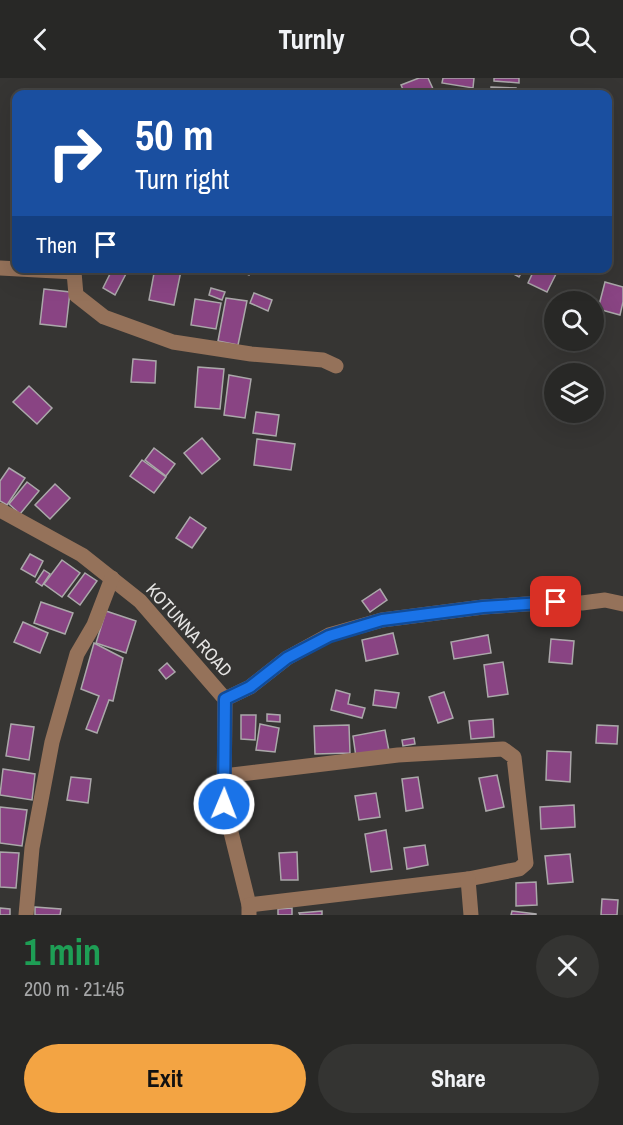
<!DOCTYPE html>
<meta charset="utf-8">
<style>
:root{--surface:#282826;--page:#343432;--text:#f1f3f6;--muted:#a5a6a7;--line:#444443;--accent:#f3a443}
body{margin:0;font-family:"Archivo Narrow",sans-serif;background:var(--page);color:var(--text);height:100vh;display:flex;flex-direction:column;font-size:22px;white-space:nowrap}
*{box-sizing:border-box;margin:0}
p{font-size:20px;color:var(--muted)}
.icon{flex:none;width:33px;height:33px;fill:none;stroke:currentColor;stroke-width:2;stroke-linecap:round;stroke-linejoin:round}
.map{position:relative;height:837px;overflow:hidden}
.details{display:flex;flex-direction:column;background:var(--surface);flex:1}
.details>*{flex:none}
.top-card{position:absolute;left:12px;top:12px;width:600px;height:183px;border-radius:12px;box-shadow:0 6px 24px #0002,0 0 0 2px var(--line);background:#1a4fa0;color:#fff;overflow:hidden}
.fabs{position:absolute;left:544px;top:213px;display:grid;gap:12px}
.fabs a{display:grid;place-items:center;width:60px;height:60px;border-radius:50%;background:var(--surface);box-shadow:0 6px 24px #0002,0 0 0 2px var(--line);font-size:30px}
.pin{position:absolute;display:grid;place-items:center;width:51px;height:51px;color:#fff;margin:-26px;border-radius:12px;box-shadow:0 3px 9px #0006}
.me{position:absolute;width:66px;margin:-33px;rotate:1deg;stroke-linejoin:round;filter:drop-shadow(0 0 4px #0008)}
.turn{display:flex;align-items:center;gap:21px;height:126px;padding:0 24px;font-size:27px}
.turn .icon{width:78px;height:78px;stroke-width:2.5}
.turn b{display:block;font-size:42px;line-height:51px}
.then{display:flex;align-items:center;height:57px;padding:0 24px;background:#0003;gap:12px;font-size:22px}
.round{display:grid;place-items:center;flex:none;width:63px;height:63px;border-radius:32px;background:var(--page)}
.summary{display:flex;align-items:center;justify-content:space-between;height:102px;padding:0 24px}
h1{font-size:36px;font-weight:800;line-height:45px;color:#1e9e55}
.primary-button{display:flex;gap:12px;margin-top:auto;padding:12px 24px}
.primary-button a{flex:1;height:69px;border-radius:36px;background:var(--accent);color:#111;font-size:24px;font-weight:800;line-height:69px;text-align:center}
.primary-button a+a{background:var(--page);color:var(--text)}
header{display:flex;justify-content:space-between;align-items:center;height:78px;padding:0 24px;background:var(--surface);font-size:27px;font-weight:800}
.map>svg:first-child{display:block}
.building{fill:#894483;stroke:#aba8aa;stroke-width:1.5}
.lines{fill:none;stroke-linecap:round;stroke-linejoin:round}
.minor{stroke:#95725a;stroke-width:15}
.route-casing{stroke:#114b97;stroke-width:15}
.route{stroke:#1a73e8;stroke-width:10}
.labels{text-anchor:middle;stroke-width:4.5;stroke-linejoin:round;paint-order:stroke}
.street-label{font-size:18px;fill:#e6e5e4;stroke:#363533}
</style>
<header><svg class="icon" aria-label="back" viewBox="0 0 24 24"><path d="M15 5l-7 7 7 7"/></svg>Turnly<svg class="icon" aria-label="search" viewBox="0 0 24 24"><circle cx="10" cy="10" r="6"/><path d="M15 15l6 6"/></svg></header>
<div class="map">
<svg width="623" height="837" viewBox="0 0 623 837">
<rect width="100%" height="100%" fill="#363533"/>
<g class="building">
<path d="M 419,0 L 428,0 L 434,13 L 424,16 L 405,16 L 401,7 Z"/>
<path d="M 443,0 L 474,0 L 473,10 L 442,5 Z"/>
<path d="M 494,0 L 519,0 L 519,5 L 494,3 Z"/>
<path d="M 491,9 L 516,10 L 516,16 L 491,16 Z"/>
<path d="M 113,190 L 129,190 L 115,217 L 103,210 Z"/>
<path d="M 155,190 L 181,193 L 174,227 L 149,222 Z"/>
<path d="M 233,190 L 251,190 L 249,197 Z"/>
<path d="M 503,190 L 524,190 L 519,199 Z"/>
<path d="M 535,190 L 559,190 L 547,214 L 528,205 Z"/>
<path d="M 605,204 L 623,209 L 623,224 L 620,237 L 598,231 Z"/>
<path d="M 211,210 L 225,214 L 222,222 L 209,217 Z"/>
<path d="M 44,211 L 70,214 L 66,249 L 40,246 Z"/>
<path d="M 254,215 L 272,222 L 268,233 L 250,225 Z"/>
<path d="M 226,220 L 247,223 L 238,267 L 218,263 Z"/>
<path d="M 195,221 L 221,225 L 216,251 L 191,247 Z"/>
<path d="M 133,281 L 156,283 L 155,305 L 131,304 Z"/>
<path d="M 198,289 L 224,291 L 220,331 L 195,329 Z"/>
<path d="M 229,297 L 251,301 L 245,340 L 224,337 Z"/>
<path d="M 29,308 L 52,330 L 37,346 L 13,324 Z"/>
<path d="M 256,334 L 279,337 L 276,358 L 253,355 Z"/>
<path d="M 202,360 L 220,381 L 202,396 L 184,375 Z"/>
<path d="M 257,361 L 295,366 L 291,392 L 254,387 Z"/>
<path d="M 154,370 L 175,386 L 166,398 L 145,382 Z"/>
<path d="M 142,382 L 166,399 L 154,415 L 130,398 Z"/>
<path d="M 9,390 L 25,400 L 7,427 L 0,423 L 0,403 Z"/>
<path d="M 27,404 L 39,413 L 20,436 L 9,426 Z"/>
<path d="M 55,406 L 70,420 L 50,441 L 35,427 Z"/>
<path d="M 190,439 L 206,450 L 192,470 L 176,460 Z"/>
<path d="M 30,476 L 43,483 L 35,499 L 21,491 Z"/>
<path d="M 62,482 L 80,495 L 62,519 L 44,506 Z"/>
<path d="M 44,492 L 50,496 L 42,508 L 36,504 Z"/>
<path d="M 85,495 L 97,503 L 80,527 L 68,518 Z"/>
<path d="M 380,511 L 387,522 L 370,534 L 362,523 Z"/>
<path d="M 41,524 L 73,535 L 65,556 L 34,545 Z"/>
<path d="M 106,533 L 136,543 L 126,575 L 96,565 Z"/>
<path d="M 23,544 L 48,555 L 40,575 L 14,564 Z"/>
<path d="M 393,555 L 398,576 L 366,583 L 362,562 Z"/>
<path d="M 488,557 L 491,575 L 454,581 L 451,564 Z"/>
<path d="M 551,561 L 574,563 L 572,586 L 549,584 Z"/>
<path d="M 94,565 L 123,580 L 113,623 L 109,622 L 97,655 L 86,651 L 99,618 L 81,611 Z"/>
<path d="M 503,584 L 508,616 L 488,619 L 484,587 Z"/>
<path d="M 167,585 L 175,594 L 166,601 L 159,592 Z"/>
<path d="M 336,612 L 350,616 L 348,626 L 365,630 L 362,640 L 331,632 Z"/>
<path d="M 375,612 L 399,615 L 396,630 L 373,627 Z"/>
<path d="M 444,614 L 453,640 L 438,645 L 429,619 Z"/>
<path d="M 267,636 L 280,637 L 280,644 L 267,643 Z"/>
<path d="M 241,637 L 256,637 L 255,662 L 241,661 Z"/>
<path d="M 493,641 L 494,659 L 471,661 L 469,643 Z"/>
<path d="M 11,646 L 34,649 L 29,682 L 6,678 Z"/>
<path d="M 260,646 L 279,650 L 275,674 L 256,672 Z"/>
<path d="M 349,647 L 350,675 L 315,676 L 314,648 Z"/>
<path d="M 597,647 L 618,648 L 617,666 L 596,665 Z"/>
<path d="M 385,652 L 389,673 L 356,679 L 353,658 Z"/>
<path d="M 414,660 L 415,666 L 403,668 L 402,662 Z"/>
<path d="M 547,673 L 571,674 L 570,704 L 546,702 Z"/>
<path d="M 3,691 L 35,696 L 32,722 L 0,717 Z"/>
<path d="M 497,697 L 504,729 L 486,733 L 479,700 Z"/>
<path d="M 71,699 L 91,701 L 88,725 L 67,722 Z"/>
<path d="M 418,699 L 423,730 L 406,733 L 402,701 Z"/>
<path d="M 376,715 L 380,739 L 359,742 L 355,718 Z"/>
<path d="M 574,727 L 575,749 L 541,751 L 540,729 Z"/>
<path d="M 0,729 L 27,732 L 22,768 L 0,765 Z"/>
<path d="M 386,752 L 392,791 L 371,794 L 365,756 Z"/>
<path d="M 425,767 L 428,787 L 407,791 L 404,770 Z"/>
<path d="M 0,774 L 19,775 L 16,810 L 0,809 Z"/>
<path d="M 297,774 L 298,802 L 281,802 L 279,775 Z"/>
<path d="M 570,776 L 573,804 L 548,806 L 545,778 Z"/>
<path d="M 536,804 L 537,827 L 516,828 L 516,805 Z"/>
<path d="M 602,821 L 618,822 L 617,837 L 601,837 Z"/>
<path d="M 35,829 L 61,831 L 60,837 L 35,837 Z"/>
<path d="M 0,830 L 10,831 L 10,837 L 0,837 Z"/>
<path d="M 292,830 L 292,837 L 278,837 L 278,831 Z"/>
<path d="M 322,833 L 322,837 L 300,837 L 299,835 Z"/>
<path d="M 512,833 L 536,836 L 536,837 L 511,837 Z"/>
</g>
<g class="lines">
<g class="minor">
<path d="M 0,190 L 74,194"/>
<path d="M 76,190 L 74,194 L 76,217 L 104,239 L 173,264 L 251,276 L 323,282 L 336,288"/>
<path d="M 0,432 L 82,477 L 140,523 L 225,621 L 224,726 L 249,827 L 249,837"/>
<path d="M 225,621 L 250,609 L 287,580 L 329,557 L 382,542 L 483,529 L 556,524 L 582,525 L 605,522 L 623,526"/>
<path d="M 224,698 L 398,677 L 503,671 L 514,679 L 526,785 L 519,791 L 468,801 L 249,827"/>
<path d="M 468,801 L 471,837"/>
<path d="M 26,837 L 32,770 L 52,664 L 77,576 L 94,547 L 112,500"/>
</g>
</g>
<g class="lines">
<g class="route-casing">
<path id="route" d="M 224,726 L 225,621 L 250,609 L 287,580 L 329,558 L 382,542 L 483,529 L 556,524"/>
</g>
<use href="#route" class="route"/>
</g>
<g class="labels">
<g class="street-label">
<text transform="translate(189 552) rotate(48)" y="6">KOTUNNA ROAD</text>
</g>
</g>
</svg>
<div class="fabs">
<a><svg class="icon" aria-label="search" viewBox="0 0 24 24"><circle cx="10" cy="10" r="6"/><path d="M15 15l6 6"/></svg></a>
<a><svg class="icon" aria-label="layers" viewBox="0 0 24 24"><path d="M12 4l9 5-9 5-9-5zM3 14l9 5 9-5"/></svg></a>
</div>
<div class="pin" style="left:556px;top:524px;background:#d93025"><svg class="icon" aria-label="arrive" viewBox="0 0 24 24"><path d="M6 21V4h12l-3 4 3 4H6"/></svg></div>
<svg class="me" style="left:224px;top:726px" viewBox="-20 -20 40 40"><circle r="17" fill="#1a73e8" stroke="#fff" stroke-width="3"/><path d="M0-11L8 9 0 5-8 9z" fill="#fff"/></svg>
<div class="top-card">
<div class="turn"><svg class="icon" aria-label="right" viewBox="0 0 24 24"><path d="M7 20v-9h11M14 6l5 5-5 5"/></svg><div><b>50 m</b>Turn right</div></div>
<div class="then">Then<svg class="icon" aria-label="arrive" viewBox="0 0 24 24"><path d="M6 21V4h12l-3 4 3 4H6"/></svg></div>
</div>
</div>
<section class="details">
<div class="summary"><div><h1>1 min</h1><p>200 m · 21:45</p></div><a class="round"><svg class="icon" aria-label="close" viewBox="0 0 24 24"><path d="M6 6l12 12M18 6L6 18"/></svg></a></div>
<div class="primary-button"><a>Exit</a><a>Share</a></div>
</section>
